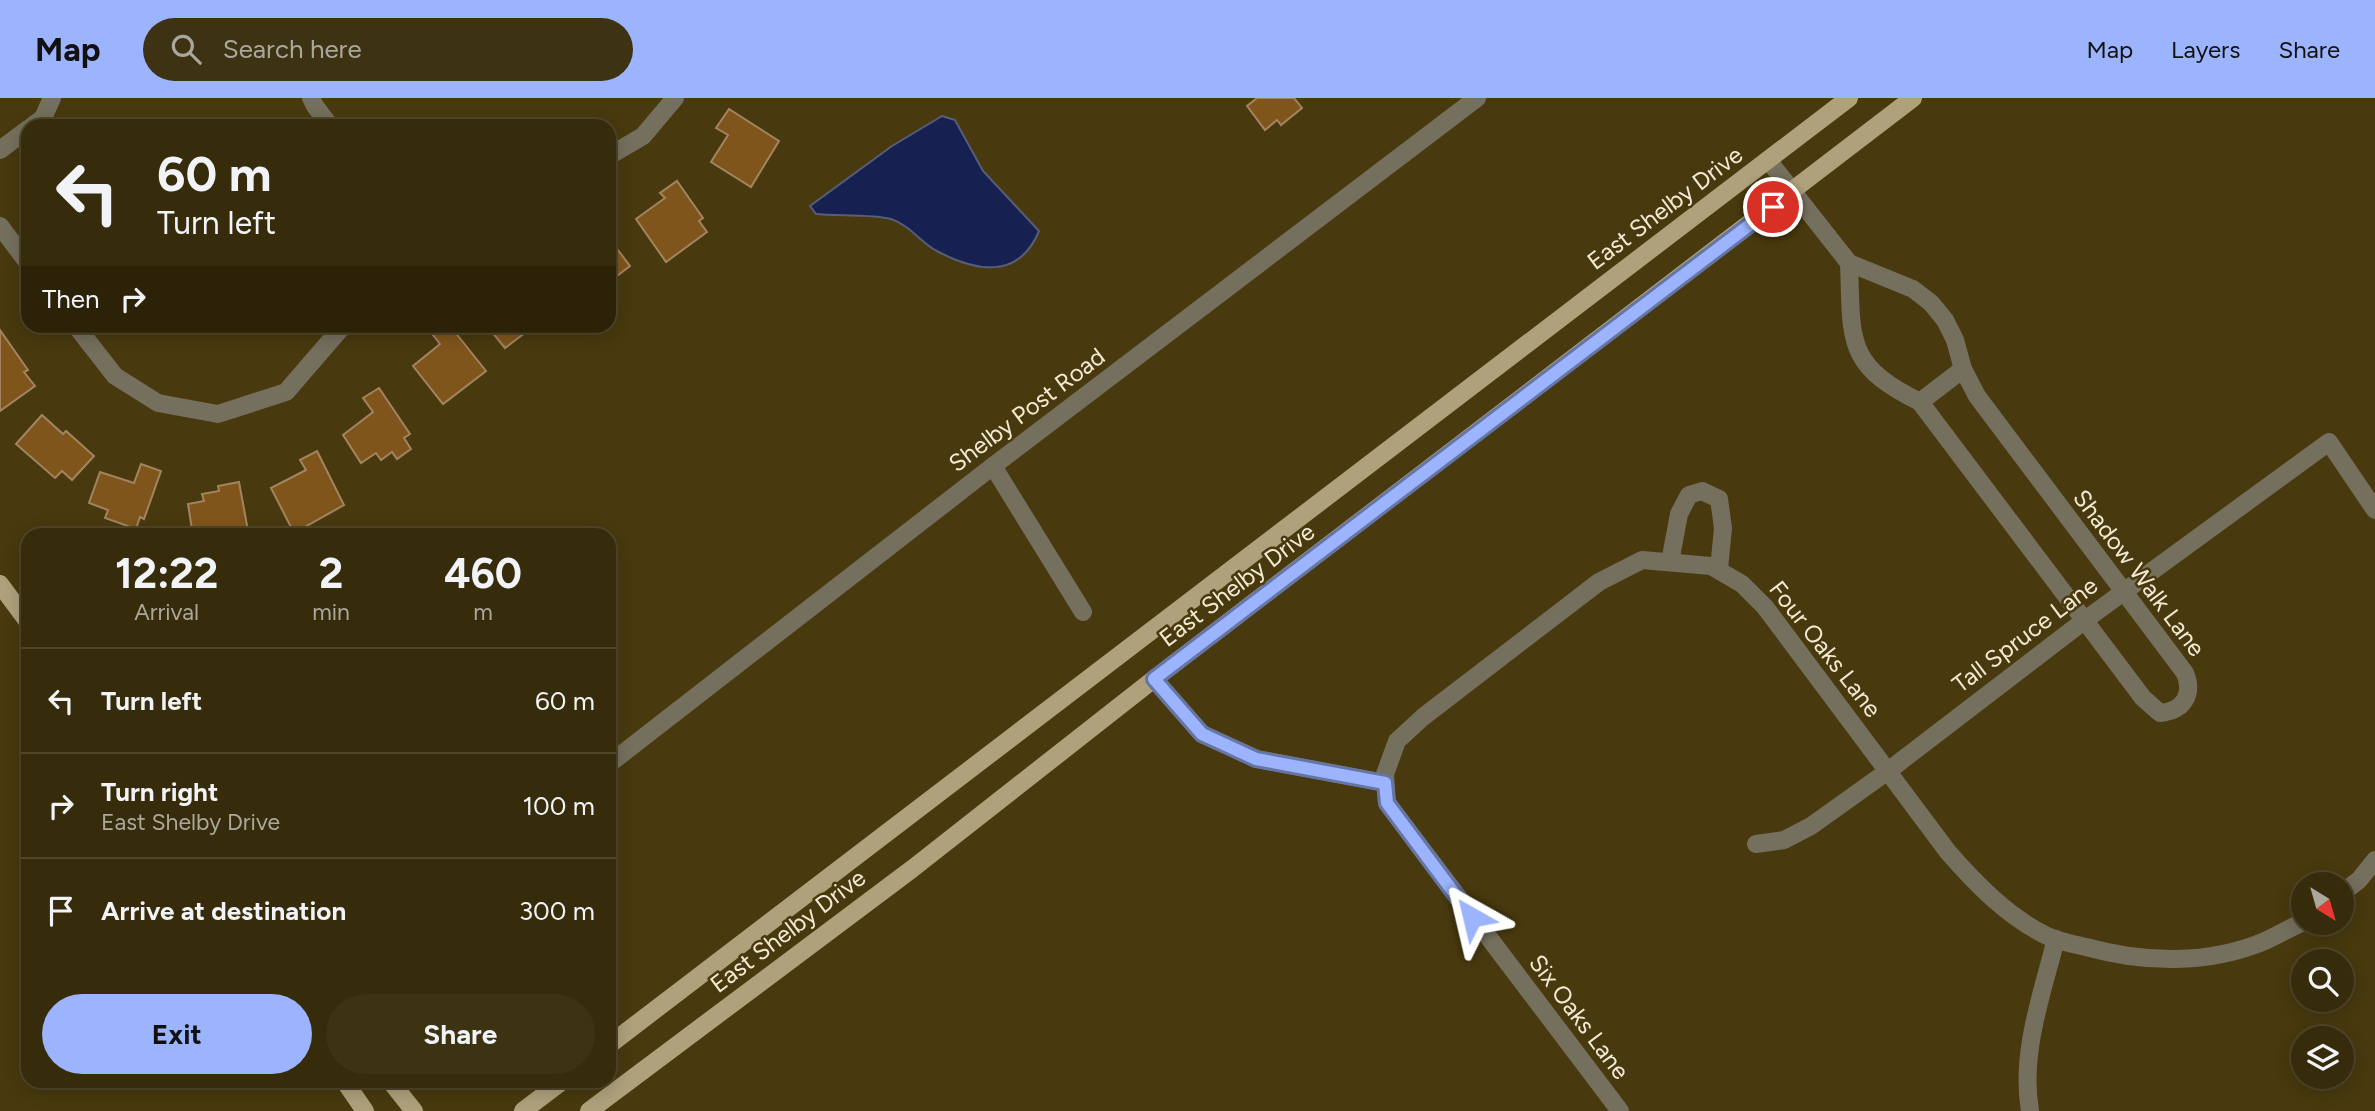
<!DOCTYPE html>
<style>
:root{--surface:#362b0a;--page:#3d3313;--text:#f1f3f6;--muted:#aaa79c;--line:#50472b;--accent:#9cb4fd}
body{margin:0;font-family:Figtree,sans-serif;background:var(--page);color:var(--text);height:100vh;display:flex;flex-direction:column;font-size:26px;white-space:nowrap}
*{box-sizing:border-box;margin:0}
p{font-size:23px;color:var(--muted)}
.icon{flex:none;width:38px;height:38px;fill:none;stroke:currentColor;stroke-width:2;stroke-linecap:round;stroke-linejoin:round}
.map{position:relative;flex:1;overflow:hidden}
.side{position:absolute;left:21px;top:430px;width:595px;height:560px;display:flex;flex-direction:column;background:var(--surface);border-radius:21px;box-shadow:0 4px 18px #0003,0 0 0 2px var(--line)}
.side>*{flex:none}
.hud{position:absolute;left:21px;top:21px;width:595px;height:214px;border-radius:21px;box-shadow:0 4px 18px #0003,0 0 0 2px var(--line);background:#362b0a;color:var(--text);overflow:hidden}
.needle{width:46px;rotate:143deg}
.buttons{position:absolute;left:2291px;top:774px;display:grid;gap:14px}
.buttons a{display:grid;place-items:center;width:63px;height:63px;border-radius:50%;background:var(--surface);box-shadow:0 4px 18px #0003,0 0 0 2px var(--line);font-size:35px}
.pin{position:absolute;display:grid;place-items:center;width:60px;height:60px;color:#fff;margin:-30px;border:4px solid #fff;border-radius:50%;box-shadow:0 2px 7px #0007}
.me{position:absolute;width:77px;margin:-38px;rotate:323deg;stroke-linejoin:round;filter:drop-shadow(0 0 5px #0008)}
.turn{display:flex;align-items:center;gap:24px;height:147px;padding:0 21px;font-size:32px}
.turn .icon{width:91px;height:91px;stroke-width:2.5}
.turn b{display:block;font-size:49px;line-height:60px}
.then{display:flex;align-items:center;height:66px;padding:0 21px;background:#0003;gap:14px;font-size:26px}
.eta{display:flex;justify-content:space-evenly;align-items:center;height:119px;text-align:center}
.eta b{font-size:42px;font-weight:700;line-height:49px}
.cta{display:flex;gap:14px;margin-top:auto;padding:14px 21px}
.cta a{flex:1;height:80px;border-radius:42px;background:var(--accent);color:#111;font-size:28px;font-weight:700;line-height:80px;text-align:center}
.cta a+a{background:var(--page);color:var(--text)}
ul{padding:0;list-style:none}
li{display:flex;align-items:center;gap:21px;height:105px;padding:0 21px;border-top:2px solid var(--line)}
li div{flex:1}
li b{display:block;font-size:26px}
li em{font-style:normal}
header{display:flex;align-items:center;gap:42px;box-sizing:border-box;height:98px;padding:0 35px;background:var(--accent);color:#111}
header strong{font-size:33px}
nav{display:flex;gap:38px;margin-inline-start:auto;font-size:24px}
.search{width:490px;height:63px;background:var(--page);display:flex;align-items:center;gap:18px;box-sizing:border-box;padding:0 24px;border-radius:38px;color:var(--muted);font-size:26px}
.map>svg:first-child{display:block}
.water{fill:#162152;stroke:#585d79;stroke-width:2}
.building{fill:#80551c;stroke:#a38461;stroke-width:2}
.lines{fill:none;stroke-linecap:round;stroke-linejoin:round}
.minor{stroke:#756f5d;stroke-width:18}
.major{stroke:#aea17c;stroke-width:18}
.route-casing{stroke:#6575a4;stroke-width:18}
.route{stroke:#9cb4fd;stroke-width:12}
.labels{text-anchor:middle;stroke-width:5;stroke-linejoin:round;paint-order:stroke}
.street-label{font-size:24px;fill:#f3ead4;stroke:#48390e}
</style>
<header>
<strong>Map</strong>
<div class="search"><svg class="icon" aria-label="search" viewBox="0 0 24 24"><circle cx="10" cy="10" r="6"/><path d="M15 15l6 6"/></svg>Search here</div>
<nav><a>Map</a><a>Layers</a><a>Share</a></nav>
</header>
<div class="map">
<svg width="2375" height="1013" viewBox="0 0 2375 1013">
<rect width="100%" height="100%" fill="#48390e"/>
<path class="water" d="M 942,18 L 955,22 L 983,73 L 1039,133 C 1019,182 975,174 935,152 C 920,143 909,127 891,121 C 874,116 836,118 816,116 L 810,108 L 892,48 Z"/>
<g class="building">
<path d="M 1257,0 L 1294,0 L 1302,10 L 1281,27 L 1277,22 L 1265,32 L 1247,8 Z"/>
<path d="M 729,11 L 779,43 L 751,89 L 711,64 L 728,37 L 716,30 Z"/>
<path d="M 677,83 L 703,120 L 699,123 L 707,134 L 666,164 L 636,121 L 665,100 L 660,95 Z"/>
<path d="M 609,140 L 630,168 L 609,184 Z"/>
<path d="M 426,228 L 450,228 L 486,273 L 443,306 L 413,268 L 440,246 Z"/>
<path d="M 487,228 L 534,228 L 505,250 Z"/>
<path d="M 0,232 L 28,272 L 24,274 L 35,288 L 0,313 Z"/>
<path d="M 379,290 L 410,336 L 404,340 L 411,351 L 397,361 L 392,354 L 381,362 L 376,355 L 361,365 L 343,337 L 373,314 L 363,300 Z"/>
<path d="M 42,317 L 63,336 L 66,333 L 94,358 L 72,382 L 62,373 L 55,380 L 16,346 Z"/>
<path d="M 317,353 L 344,407 L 294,435 L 271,390 L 306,372 L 300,362 Z"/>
<path d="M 141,366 L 161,373 L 144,421 L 140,419 L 136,431 L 105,420 L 108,412 L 89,405 L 100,374 L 134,385 Z"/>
<path d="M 239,384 L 249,438 L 193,438 L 188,406 L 204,403 L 202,396 L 219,393 L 218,388 Z"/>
</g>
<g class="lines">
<g class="minor">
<path d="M 311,0 L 315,8 L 330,28"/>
<path d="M 32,28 L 43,20 L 52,0"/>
<path d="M 0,52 L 28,31"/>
<path d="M 609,58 L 643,38 L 675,0"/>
<path d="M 1768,62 L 1849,165 L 1913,191 L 1931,205 L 1945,222 L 1955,242 L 1963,271 L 1977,298 L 2185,575 C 2194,597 2183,613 2160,615 L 2143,600 L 1920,304 C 1844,267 1852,241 1849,165"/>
<path d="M 0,128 L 28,165"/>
<path d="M 76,228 L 115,278 L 158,305 L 218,316 L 286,294 L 343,228"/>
<path d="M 1920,304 L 1963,271"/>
<path d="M 993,368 L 1083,514"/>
<path d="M 1670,464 L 1679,416 L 1689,397 L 1702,393 L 1719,401 L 1723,430 L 1719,471"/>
<path d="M 1154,581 L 1202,636 L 1257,661 L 1385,685"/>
<path d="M 609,666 L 993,368 L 1477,0"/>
<path d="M 1756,746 L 1784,742 L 1811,728 L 1888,673 L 2085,522 L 2329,344 L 2375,412"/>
<path d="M 2342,795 L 2359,782 L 2375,762"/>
<path d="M 1620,1013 L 1387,705 L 1385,676 L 1397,643 L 1423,619 L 1599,484 L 1642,462 L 1711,468 L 1742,486 L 1765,509 L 1948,754 C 1976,786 2006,817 2045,837 C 2057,843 2072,846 2086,849 C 2144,865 2208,867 2265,843 C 2278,837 2290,830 2303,824"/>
<path d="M 2030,1013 C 2020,956 2042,896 2056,841"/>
</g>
<g class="major">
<path d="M 0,486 L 28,524"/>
<path d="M 609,947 L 1849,0"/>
<path d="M 345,984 L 365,1013"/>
<path d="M 391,984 L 414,1013"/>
<path d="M 523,1013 L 561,984"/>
<path d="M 589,1013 L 912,771 L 1154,581 L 1913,0"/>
</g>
</g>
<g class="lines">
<g class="route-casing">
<path id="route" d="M 1472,819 L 1387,705 L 1385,685 L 1256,661 L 1202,636 L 1154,581 L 1773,109"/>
</g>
<use href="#route" class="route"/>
</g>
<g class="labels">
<g class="street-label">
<text transform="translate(1665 110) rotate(-37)" y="8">East Shelby Drive</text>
<text transform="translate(1027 312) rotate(-37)" y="8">Shelby Post Road</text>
<text transform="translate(2139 475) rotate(53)" y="8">Shadow Walk Lane</text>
<text transform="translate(1237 487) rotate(-37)" y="8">East Shelby Drive</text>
<text transform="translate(2025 537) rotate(-37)" y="8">Tall Spruce Lane</text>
<text transform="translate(1825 551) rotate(52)" y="8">Four Oaks Lane</text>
<text transform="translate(788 833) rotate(-37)" y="8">East Shelby Drive</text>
<text transform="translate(1579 919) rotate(53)" y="8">Six Oaks Lane</text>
</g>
</g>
</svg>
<div class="buttons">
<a><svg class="needle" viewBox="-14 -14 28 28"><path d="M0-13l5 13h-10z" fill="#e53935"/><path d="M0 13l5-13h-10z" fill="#aaa79c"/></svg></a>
<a><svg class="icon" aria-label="search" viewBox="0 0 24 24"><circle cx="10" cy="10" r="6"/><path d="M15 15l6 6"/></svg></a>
<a><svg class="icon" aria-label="layers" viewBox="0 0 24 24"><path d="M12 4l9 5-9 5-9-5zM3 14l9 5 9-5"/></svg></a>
</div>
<div class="pin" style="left:1773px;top:109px;background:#d93025"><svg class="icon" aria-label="arrive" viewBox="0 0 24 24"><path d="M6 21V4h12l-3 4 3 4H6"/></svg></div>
<svg class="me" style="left:1472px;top:819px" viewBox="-20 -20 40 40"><path d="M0-17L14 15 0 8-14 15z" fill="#9cb4fd" stroke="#fff" stroke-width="4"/></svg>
<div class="hud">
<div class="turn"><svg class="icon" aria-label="left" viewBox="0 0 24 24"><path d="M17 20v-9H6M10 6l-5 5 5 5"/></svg><div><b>60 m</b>Turn left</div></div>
<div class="then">Then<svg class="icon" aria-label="right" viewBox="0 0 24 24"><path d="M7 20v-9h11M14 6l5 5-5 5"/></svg></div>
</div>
<section class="side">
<div class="eta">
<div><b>12:22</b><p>Arrival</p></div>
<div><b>2</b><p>min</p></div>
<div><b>460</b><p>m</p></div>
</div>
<ul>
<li><svg class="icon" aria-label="left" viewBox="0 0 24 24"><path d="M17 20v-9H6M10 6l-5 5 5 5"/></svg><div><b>Turn left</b></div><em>60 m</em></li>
<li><svg class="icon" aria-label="right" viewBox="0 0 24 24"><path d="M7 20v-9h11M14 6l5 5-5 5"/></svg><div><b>Turn right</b><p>East Shelby Drive</p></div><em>100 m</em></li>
<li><svg class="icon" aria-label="arrive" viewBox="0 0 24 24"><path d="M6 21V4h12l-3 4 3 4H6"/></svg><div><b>Arrive at destination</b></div><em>300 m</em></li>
</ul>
<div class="cta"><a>Exit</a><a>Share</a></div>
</section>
</div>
